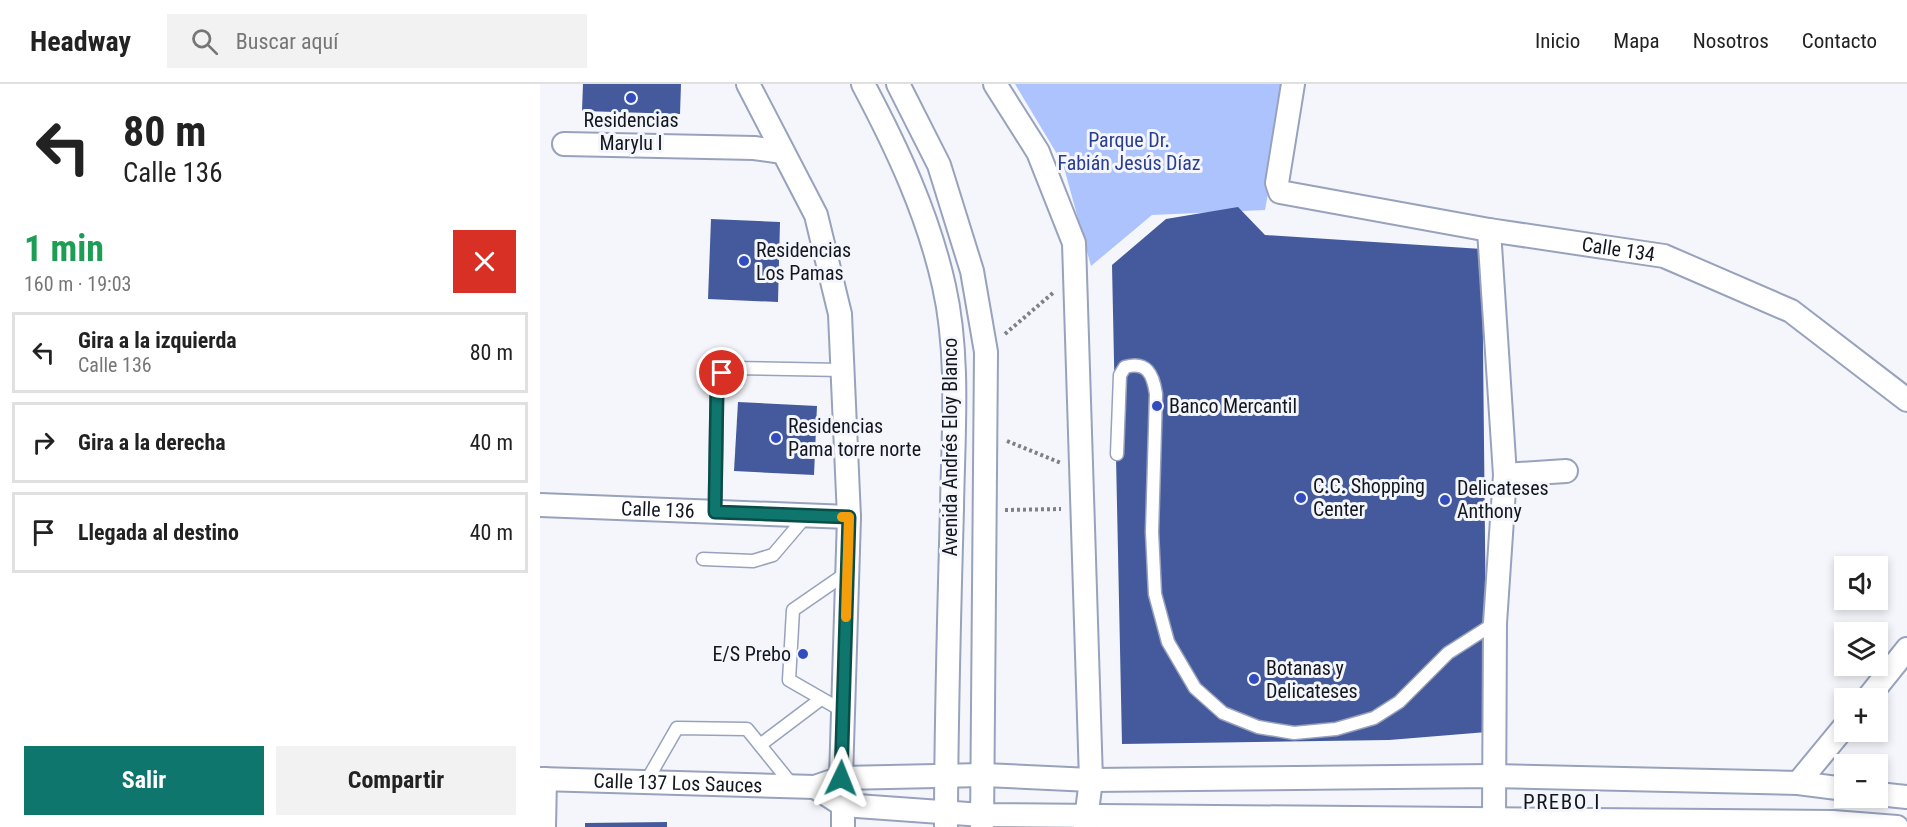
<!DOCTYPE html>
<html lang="es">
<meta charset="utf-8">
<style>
:root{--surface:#fff;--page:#f2f2f2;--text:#222;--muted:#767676;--line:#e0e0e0;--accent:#0f766e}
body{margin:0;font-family:"Roboto Condensed",sans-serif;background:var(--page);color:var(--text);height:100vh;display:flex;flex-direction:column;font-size:22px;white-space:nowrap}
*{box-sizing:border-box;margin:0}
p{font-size:20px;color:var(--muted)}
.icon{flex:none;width:33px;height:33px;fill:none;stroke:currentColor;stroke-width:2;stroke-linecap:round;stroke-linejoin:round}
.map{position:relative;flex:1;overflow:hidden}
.panel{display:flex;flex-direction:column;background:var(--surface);width:540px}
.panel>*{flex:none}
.guide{background:#fff;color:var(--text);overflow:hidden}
.fabs{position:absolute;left:1294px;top:472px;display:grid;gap:12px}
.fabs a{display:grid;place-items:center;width:54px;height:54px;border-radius:0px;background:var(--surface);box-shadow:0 3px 9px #0003;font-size:30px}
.pin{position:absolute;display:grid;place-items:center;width:51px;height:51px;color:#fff;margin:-26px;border:3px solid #fff;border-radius:50%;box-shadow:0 2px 6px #0007}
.me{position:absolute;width:66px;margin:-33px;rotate:2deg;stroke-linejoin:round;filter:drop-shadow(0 0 4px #0008)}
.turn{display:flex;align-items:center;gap:21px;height:126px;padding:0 24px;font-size:27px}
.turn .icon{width:78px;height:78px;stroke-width:2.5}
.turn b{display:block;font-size:42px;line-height:51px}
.round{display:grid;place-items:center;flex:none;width:63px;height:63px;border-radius:0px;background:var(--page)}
.headline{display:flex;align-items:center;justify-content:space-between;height:102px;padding:0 24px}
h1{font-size:36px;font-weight:700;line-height:45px;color:#1e9e55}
.cta{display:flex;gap:12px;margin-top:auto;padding:12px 24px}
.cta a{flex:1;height:69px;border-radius:0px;background:var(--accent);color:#fff;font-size:24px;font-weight:700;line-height:69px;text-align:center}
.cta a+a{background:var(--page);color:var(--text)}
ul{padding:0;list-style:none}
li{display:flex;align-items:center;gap:18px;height:81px;margin:0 12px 9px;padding:0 12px;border:3px solid var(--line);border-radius:0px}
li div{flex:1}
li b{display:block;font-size:22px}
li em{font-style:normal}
header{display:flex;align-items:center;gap:36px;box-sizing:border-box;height:84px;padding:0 30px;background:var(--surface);border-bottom:2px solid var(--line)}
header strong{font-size:28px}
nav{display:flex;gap:33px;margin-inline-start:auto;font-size:21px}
.search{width:420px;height:54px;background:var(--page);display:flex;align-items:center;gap:15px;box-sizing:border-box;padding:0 21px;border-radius:0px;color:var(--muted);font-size:22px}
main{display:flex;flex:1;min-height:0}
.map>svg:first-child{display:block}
.green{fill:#adc3fe}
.building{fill:#445a9d}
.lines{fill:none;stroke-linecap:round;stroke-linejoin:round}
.lane-casing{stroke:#98a2bc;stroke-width:15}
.street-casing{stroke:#98a2bc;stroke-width:26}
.path{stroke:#7d8087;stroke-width:4;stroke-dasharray:3 3;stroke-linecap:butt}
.lane{stroke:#fff;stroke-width:12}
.street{stroke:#fff;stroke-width:22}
.route-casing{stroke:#0a4d48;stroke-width:15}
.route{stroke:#0f766e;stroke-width:10}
.slow{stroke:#f59e0b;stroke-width:10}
.poi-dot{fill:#324cbd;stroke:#f4f6fb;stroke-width:2}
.labels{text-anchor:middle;stroke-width:6;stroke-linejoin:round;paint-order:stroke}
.poi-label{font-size:20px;fill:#12161f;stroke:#f4f6fb;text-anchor:start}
.park-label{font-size:20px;fill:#293e92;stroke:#f4f6fb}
.street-label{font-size:20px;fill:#12161f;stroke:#f4f6fb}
.neighbourhood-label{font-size:21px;letter-spacing:1.5px;fill:#12161f;stroke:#f4f6fb}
</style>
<header>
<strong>Headway</strong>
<div class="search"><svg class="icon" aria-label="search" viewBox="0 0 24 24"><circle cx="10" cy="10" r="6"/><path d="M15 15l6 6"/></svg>Buscar aquí</div>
<nav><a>Inicio</a><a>Mapa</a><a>Nosotros</a><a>Contacto</a></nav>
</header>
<main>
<section class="panel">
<div class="guide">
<div class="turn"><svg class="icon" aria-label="left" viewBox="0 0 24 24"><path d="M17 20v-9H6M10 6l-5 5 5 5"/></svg><div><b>80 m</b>Calle 136</div></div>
</div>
<div class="headline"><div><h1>1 min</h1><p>160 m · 19:03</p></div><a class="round" style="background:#d93025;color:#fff"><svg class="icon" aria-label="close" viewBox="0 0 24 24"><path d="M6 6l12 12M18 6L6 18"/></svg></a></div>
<ul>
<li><svg class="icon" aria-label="left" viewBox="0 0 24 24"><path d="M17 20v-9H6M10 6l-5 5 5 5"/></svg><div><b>Gira a la izquierda</b><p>Calle 136</p></div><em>80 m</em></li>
<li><svg class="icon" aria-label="right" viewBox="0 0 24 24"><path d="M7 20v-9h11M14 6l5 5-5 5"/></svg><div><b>Gira a la derecha</b></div><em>40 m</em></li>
<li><svg class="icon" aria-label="arrive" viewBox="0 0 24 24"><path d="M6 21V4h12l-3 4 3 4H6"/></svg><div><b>Llegada al destino</b></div><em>40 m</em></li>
</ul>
<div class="cta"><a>Salir</a><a>Compartir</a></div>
</section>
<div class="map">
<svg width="1367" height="743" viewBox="0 0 1367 743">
<rect width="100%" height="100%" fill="#f4f6fb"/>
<path class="green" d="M 475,0 L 748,0 L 725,126 L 612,131 L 551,182 L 523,80 Z"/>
<g class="building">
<path d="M 43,0 L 141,0 L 140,30 L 42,27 Z"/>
<path d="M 698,123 L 725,151 L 942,165 L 947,648 L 849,656 L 582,660 L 572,181 L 626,135 Z"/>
<path d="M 171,135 L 240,138 L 238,218 L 168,215 Z"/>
<path d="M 198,318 L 277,322 L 274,391 L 194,387 Z"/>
<path d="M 127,738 L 127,743 L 45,743 L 45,739 Z"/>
</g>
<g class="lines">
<g class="lane-casing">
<g id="lane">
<path d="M 577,370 L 580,291 L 585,283 C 607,277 613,290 616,310 L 612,448 L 615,510 L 628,558 L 655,604 L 683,629 L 718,643 L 754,649 L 796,645 L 834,634 L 859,618 L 908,569 L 955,539"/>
<path d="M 175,428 L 177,303 L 182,289 L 191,284 L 302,286"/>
<path d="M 163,475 L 213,477 L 233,471 L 267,431"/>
<path d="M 303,627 L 249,596 L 253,526 L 308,488"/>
<path d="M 220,661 L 281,615"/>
<path d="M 106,698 L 137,644 L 207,645 L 253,702"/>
</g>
</g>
<g class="street-casing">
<g id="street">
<path d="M 208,0 L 276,131 L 300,230 L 309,433 L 301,694"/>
<path d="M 323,0 C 357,64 388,130 404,202 C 420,273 413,351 412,424 C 409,530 406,636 406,742"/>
<path d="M 358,0 L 399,81 L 432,187 L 446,268 L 442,743"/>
<path d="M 455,0 L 498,68 L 534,159 L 551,696 L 545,743"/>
<path id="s1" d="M 753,0 L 737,99 L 740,108 L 949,146 L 1124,172 L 1251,227 L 1367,316"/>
<path d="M 24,60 L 214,64 L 243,68"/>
<path d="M 949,146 L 965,391 L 955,539 L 954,735"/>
<path d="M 965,391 L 1026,387"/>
<path id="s2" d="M 0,421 L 309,433"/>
<path d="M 1327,615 L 1367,565"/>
<path id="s3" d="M 0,695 L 275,703 L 301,694 L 444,691 L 551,696 L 953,692 L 1258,699 L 1305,705"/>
<path d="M 1258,699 L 1305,642"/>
<path d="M 275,703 L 303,721 L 442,731 L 1293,738 L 1357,743"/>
<path d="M 1338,710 L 1367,713"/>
<path d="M 303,721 L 303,743"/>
<path d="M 4,743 L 5,695"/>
</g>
</g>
<g class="path">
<path d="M 465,250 L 514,208"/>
<path d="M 467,357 L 521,379"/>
<path d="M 465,426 L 521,425"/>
</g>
<use href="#lane" class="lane"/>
<use href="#street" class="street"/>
</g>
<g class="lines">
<g class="route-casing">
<path id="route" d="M 182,289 L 177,303 L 175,428 L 309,433 L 301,694"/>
</g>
<use href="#route" class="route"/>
<path class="slow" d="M 302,433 L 309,433 L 306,533"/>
</g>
<g class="poi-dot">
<circle cx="91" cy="14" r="6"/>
<circle cx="204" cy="177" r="6"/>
<circle cx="617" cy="322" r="6"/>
<circle cx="236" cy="354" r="6"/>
<circle cx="761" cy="414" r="6"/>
<circle cx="905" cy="416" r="6"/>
<circle cx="263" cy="570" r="6"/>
<circle cx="714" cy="595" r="6"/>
</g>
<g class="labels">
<g class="poi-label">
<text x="91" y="43" text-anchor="middle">Residencias<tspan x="91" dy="23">Marylu I</tspan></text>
<text x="216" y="173">Residencias<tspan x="216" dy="23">Los Pamas</tspan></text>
<text x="629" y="329">Banco Mercantil</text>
<text x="248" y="349">Residencias<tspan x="248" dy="23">Pama torre norte</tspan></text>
<text x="773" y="409">C.C. Shopping<tspan x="773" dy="23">Center</tspan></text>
<text x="917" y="411">Delicateses<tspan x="917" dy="23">Anthony</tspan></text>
<text x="251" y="577" text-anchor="end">E/S Prebo</text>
<text x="726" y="591">Botanas y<tspan x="726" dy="23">Delicateses</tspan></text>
</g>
<g class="park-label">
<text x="589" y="63">Parque Dr.<tspan x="589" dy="23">Fabián Jesús Díaz</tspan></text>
</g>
<g class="street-label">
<text dy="7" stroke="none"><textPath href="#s1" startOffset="453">Calle 134</textPath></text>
<text transform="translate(410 363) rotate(-90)" y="7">Avenida Andrés Eloy Blanco</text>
<text dy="7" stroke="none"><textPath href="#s2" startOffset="118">Calle 136</textPath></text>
<text dy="7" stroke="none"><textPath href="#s3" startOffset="138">Calle 137 Los Sauces</textPath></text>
</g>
<g class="neighbourhood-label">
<text x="1022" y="725">PREBO I</text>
</g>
</g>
</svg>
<div class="fabs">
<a><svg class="icon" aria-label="sound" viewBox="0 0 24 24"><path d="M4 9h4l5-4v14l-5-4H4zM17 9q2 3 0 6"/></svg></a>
<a><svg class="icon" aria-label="layers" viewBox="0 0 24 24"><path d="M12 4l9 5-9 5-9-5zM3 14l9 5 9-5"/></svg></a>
<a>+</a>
<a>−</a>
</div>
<div class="pin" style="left:182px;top:289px;background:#d93025"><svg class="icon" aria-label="arrive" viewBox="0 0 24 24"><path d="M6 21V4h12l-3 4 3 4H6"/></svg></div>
<svg class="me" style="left:301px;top:694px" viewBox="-20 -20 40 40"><path d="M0-17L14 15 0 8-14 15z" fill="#0f766e" stroke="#fff" stroke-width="4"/></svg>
</div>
</main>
